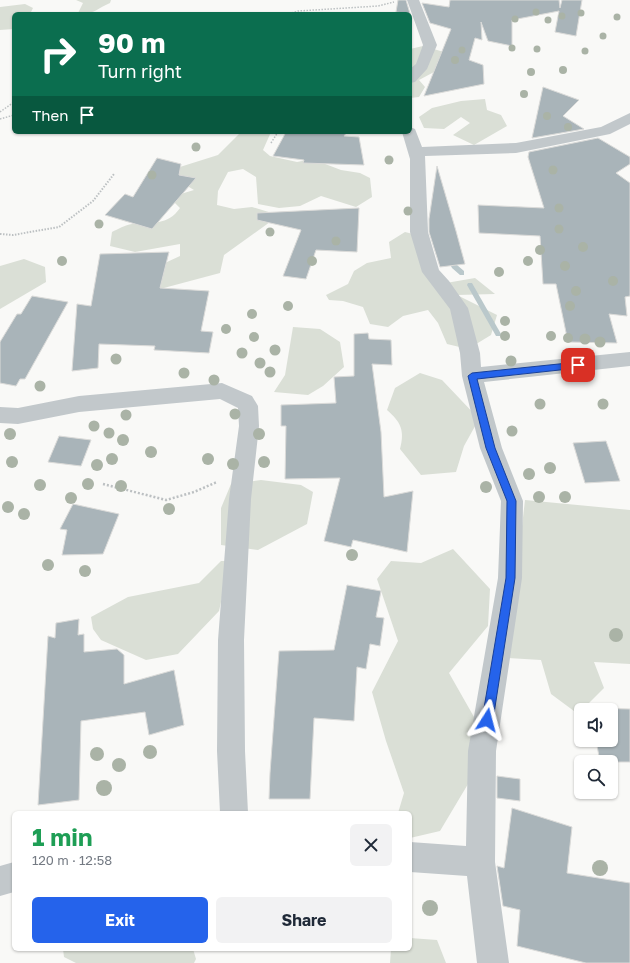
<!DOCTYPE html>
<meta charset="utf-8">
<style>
:root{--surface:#fff;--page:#f2f2f3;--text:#1f2937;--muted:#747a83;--accent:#2563eb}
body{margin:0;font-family:"Golos Text",sans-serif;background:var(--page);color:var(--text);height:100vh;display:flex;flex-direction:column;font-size:15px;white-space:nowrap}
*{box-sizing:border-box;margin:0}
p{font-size:13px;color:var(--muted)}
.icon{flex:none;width:22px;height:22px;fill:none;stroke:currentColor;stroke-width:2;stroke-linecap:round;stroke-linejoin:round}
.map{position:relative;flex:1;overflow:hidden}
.panel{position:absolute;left:12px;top:811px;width:400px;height:140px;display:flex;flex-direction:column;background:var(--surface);border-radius:6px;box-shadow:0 1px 3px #0004}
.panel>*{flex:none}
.top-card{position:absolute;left:12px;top:12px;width:400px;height:122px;border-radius:6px;box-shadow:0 1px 3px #0004;background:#0b6e4f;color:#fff;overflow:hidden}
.controls{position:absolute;left:574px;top:703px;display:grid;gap:8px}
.controls a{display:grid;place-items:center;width:44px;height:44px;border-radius:6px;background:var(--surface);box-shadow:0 1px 3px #0004;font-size:20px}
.pin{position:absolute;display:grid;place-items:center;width:34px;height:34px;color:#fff;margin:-17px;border-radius:8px;box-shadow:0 2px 6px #0006}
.me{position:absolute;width:44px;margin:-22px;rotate:9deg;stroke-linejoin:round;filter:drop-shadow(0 0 3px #0008)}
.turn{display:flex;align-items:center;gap:14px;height:84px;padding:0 20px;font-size:18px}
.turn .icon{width:52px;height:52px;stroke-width:2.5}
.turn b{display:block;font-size:28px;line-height:34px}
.then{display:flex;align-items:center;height:38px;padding:0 20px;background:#0003;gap:8px;font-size:15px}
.round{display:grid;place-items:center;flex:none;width:42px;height:42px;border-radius:6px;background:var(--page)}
.headline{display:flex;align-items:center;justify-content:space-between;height:68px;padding:0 20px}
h1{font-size:24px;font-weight:700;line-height:30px;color:#1e9e55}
.cta{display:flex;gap:8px;margin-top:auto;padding:8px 20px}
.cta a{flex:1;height:46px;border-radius:6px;background:var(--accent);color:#fff;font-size:16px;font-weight:700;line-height:46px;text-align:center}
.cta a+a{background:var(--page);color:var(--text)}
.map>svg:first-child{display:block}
.green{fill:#dadfd6}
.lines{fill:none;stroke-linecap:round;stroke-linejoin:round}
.stream{fill:#bac8cb;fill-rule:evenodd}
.building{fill:#a9b4b9;stroke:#dbdbd9}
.path-far2{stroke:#bcc0c2;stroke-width:1.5;stroke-dasharray:1.5 1.5;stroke-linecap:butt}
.path-far1{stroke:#bcc0c2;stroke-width:2;stroke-dasharray:1.5 1.5;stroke-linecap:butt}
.path{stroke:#bcc0c2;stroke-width:2.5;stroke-dasharray:2 2;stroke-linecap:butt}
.minor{fill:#c2c8cb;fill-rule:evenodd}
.tree{fill:#aab3a6}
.route{fill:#2563eb;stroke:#184099}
</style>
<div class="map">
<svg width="630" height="963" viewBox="0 0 630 963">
<rect width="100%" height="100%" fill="#f9f9f7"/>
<g class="green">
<path d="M 76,0 L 111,0 L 110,3 C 96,9 94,15 78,13 L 83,3 Z"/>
<path d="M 25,4 L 33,8 L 30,14 L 14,14 L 14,29 L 0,30 L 0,7 Z"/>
<path d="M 423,46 L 444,52 L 434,72 L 419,80 L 425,87 L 419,97 L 410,98 L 410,49 Z"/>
<path d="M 485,99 L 487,110 L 501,115 L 507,126 L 474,145 L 453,135 L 470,123 L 461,117 L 444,129 L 424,128 L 419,117 L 432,108 L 461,101 Z"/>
<path d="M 241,132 L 271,132 L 263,150 L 270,156 L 297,162 L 312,159 L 341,170 L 360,173 L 370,178 L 372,197 L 356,207 L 321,196 L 300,206 L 279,208 L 258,204 L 256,177 L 243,169 L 228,172 L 218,191 L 217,205 L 234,209 L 252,207 L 272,213 L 270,222 L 224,255 L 220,273 L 160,289 L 141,274 L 180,256 L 180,244 L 135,252 L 110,246 L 112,232 C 118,229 125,225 132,224 C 151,222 168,226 180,208 L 173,201 L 174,196 L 194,190 L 164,172 L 218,155 Z"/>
<path d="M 405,232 L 417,235 L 446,283 L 475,278 L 495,294 L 457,295 L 497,315 L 491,335 L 468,349 L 447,344 L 438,323 L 428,310 L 403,316 L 388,327 L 370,324 L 363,307 L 343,301 L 329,300 L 326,295 L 348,284 L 354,271 L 367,263 L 391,258 L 389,242 Z"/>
<path d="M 24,259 L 45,267 L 46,282 L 0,309 L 0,266 Z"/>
<path d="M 293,327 L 320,329 L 340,342 L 344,367 L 323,386 L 308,395 L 274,392 L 285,375 Z"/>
<path d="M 420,373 L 442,380 L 479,419 L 464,446 L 456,472 L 421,475 L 400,449 C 405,431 401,422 387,410 L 395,388 Z"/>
<path d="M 261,480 L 301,485 L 313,492 L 307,524 L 258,550 L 221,545 L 221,508 L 231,484 Z"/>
<path d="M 525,500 L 630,510 L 630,664 L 594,662 L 604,688 L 578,714 L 551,694 L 541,660 L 507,658 Z"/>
<path d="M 453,549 L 490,589 L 488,626 L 449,673 L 478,724 L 471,779 L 440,831 L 410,838 L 410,813 L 398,813 L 404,793 L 386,741 L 372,692 L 398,641 L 377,579 L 391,561 L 421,563 Z"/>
<path d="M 221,561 L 230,561 L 219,611 L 178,654 L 146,660 L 101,640 L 93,629 L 91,617 L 128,597 L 199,583 Z"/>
<path d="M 410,938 L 437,940 L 446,963 L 390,963 L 391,949 L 410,949 Z"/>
<path d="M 63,949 L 193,949 L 196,959 L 194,963 L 76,963 L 64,957 Z"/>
</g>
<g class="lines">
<g class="stream">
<path d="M 447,254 L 451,254 L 457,265 L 464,271 L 464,275 L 460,275 L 452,268 L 446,256 Z"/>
<path d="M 468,283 L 472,283 L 501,334 L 500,336 L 496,336 L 467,285 Z"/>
</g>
</g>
<g class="building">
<path d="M 398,0 L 406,0 L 411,17 L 410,14 L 396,12 Z"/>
<path d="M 450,0 L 559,0 L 560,8 L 562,0 L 582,0 L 576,36 L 555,32 L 559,11 L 512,20 L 512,46 L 488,41 L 481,22 L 482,40 L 475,38 L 469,60 L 483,65 L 484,84 L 424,96 L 451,29 L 430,23 L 422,3 L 449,7 Z"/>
<path d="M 543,87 L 579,100 L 563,116 L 584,129 L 532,138 Z"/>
<path d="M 286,132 L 347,132 L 344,136 L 359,137 L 364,165 L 303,163 L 304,160 L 273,156 Z"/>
<path d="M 598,138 L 630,157 L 630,164 L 616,173 L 630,183 L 630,296 L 625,297 L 627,316 L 609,314 L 617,343 L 568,342 L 556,284 L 543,284 L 540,236 L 479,233 L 478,205 L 544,208 L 528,157 L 529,152 Z"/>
<path d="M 157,158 L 181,164 L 179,175 L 196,178 L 152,229 L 105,215 L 125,194 L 133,197 Z"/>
<path d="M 437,166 L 456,231 L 465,264 L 440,267 L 429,232 L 429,219 Z"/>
<path d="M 359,208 L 357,252 L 316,250 L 306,279 L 283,276 L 301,230 L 257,220 L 257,213 Z"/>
<path d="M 169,252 L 160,288 L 209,291 L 201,331 L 213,332 L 209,353 L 154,350 L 155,346 L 99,344 L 98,368 L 72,371 L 77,304 L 91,306 L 100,254 Z"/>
<path d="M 32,296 L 68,302 L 25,379 L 20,379 L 16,386 L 0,383 L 0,342 L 17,314 L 21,314 Z"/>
<path d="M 368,333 L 369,339 L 391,340 L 392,365 L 372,364 L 381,432 L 384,497 L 413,491 L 407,552 L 353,540 L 351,547 L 324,541 L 340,478 L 285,479 L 286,426 L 281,426 L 281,405 L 336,403 L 334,377 L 354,376 L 354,334 Z"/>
<path d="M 59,436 L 91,440 L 81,466 L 48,462 Z"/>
<path d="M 606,441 L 620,481 L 585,483 L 573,443 Z"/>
<path d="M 73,504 L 119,514 L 103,554 L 62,555 L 67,530 L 60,529 Z"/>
<path d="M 347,585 L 381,591 L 376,617 L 384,618 L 380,646 L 370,644 L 366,669 L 357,667 L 354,721 L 314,718 L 310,799 L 269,799 L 270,773 L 279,651 L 334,650 Z"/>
<path d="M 79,619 L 78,635 L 84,634 L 84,652 L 117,649 L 124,655 L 124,684 L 174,670 L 184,725 L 149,735 L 145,712 L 81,721 L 79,800 L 38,805 L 48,636 L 55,638 L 56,623 Z"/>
<path d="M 591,708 L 630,709 L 630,762 L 600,762 L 596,740 L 611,740 L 611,710 L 591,710 Z"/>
<path d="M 497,776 L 520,779 L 520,801 L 497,798 Z"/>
<path d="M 512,808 L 572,827 L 567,873 L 630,883 L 630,963 L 586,963 L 517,946 L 520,910 L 503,906 L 497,866 L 504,868 Z"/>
</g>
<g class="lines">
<g class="path-far2">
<path d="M 289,14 L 298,11 L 378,6 L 394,2"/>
<path d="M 0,112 L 14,102"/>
<path d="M 0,119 L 14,115"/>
<path d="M 271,143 L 278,132"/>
</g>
<path class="path-far1" d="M 0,234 L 13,235 L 59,227 L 93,201 L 114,174"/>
<path class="path" d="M 103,484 L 166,500 L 194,492 L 217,482"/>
<g class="minor">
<path d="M 407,0 L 419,0 L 437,45 L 427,69 L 415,82 L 410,83 L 410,69 L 416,64 L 423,45 Z"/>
<path d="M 630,113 L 630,124 L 610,134 L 516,153 L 425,156 L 428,232 L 439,270 L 449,281 L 468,308 L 480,353 L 481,367 L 630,352 L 630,366 L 484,382 L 502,448 L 523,501 L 522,578 L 496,751 L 495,862 L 509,963 L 477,963 L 467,876 L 410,872 L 410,842 L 466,846 L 468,751 L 498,578 L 501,501 L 480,448 L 462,376 L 460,353 L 450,309 L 422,272 L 410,232 L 410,159 L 402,132 L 410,132 L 410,127 L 415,129 L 422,147 L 516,143 L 601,127 Z"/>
<path d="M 222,383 L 252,396 L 258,406 L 259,426 L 251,499 L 244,640 L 245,751 L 248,813 L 220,813 L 217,751 L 218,640 L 229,499 L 239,426 L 238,408 L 220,399 L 79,412 L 18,424 L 0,423 L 0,407 L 18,408 L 79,396 Z"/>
<path d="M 14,862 L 14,892 L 0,896 L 0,866 Z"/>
</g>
</g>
<g class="tree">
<circle cx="536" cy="12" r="3.5"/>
<circle cx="581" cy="13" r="3.5"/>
<circle cx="562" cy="16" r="3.5"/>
<circle cx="617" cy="17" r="3.5"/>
<circle cx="515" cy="19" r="3.5"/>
<circle cx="548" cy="20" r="3.5"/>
<circle cx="603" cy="36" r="3.5"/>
<circle cx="512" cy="48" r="3.5"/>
<circle cx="537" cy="49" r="3.5"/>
<circle cx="462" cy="50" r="3.5"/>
<circle cx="585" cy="51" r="3.5"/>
<circle cx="455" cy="60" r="4"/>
<circle cx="563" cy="70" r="4"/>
<circle cx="531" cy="72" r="4"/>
<circle cx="524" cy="94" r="4"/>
<circle cx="547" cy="116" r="4"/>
<circle cx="568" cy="127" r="4"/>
<circle cx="196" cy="147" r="4.5"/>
<circle cx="389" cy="160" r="4.5"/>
<circle cx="553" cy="170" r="4.5"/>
<circle cx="152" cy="175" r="4.5"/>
<circle cx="559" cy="208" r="4.5"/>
<circle cx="408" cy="211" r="4.5"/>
<circle cx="99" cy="224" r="4.5"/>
<circle cx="559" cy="229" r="4.5"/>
<circle cx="270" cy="232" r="4.5"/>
<circle cx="336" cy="241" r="4.5"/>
<circle cx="583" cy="247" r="5"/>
<circle cx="540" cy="250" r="5"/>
<circle cx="62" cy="261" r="5"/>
<circle cx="312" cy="261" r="5"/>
<circle cx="528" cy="261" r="5"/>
<circle cx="565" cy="266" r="5"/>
<circle cx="499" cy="272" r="5"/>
<circle cx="613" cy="281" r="5"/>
<circle cx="576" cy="291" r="5"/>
<circle cx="288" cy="306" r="5"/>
<circle cx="570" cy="306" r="5"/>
<circle cx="252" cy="314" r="5"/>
<circle cx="505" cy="321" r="5"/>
<circle cx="226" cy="329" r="5"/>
<circle cx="505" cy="336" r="5"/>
<circle cx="551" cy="336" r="5"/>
<circle cx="254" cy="337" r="5"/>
<circle cx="568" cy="338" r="5"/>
<circle cx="585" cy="339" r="5.5"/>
<circle cx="600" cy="342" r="5.5"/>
<circle cx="275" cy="350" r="5.5"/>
<circle cx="242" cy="353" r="5.5"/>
<circle cx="116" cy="359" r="5.5"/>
<circle cx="511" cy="361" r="5.5"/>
<circle cx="260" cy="363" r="5.5"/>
<circle cx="270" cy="372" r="5.5"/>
<circle cx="184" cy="373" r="5.5"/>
<circle cx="214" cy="380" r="5.5"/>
<circle cx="40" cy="386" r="5.5"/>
<circle cx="540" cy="404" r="5.5"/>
<circle cx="603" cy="404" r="5.5"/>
<circle cx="235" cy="414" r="5.5"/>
<circle cx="126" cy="415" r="5.5"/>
<circle cx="94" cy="426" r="5.5"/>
<circle cx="512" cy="431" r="5.5"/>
<circle cx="109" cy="433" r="5.5"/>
<circle cx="10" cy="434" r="6"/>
<circle cx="259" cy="434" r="6"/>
<circle cx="123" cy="440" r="6"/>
<circle cx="151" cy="452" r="6"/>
<circle cx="112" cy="459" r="6"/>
<circle cx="208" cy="459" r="6"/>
<circle cx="12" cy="462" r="6"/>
<circle cx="264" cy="462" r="6"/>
<circle cx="233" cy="464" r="6"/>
<circle cx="97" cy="465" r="6"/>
<circle cx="550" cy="468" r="6"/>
<circle cx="529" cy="474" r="6"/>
<circle cx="88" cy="484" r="6"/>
<circle cx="40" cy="485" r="6"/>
<circle cx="121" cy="486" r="6"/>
<circle cx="486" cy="487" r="6"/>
<circle cx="539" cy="497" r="6"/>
<circle cx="565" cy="497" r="6"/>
<circle cx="71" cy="498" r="6"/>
<circle cx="8" cy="507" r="6"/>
<circle cx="169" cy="509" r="6"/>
<circle cx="24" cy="514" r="6"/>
<circle cx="352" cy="555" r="6"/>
<circle cx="48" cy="565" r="6"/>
<circle cx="85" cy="571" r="6"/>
<circle cx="616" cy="635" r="7"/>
<circle cx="150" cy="752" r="7"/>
<circle cx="97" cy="754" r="7"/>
<circle cx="119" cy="765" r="7"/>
<circle cx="104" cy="788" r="8"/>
<circle cx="600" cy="868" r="8"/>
<circle cx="430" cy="908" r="8"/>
</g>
<path class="route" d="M 578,362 L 582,365 L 578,368 L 477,379 L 495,448 L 516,501 L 515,578 L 493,720 L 491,724 L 487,726 L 483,724 L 482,720 L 506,578 L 507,501 L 486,448 L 468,376 L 472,373 Z"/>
</svg>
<div class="controls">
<a><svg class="icon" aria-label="sound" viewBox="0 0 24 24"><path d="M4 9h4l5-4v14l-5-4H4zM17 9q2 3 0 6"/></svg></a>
<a><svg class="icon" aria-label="search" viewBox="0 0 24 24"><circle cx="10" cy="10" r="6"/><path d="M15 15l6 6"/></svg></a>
</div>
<div class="pin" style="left:578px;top:365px;background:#d93025"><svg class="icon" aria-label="arrive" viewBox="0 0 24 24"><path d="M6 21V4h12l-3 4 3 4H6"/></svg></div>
<svg class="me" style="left:487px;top:720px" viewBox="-20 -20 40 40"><path d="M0-17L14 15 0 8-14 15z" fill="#2563eb" stroke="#fff" stroke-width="4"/></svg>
<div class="top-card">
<div class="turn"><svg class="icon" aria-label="right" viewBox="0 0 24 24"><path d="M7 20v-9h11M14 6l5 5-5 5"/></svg><div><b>90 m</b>Turn right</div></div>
<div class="then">Then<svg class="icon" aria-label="arrive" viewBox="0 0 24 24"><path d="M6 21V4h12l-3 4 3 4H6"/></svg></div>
</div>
<section class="panel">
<div class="headline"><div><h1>1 min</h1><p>120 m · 12:58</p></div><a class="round"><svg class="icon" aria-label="close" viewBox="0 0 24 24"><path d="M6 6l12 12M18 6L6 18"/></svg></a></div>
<div class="cta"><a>Exit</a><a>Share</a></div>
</section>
</div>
